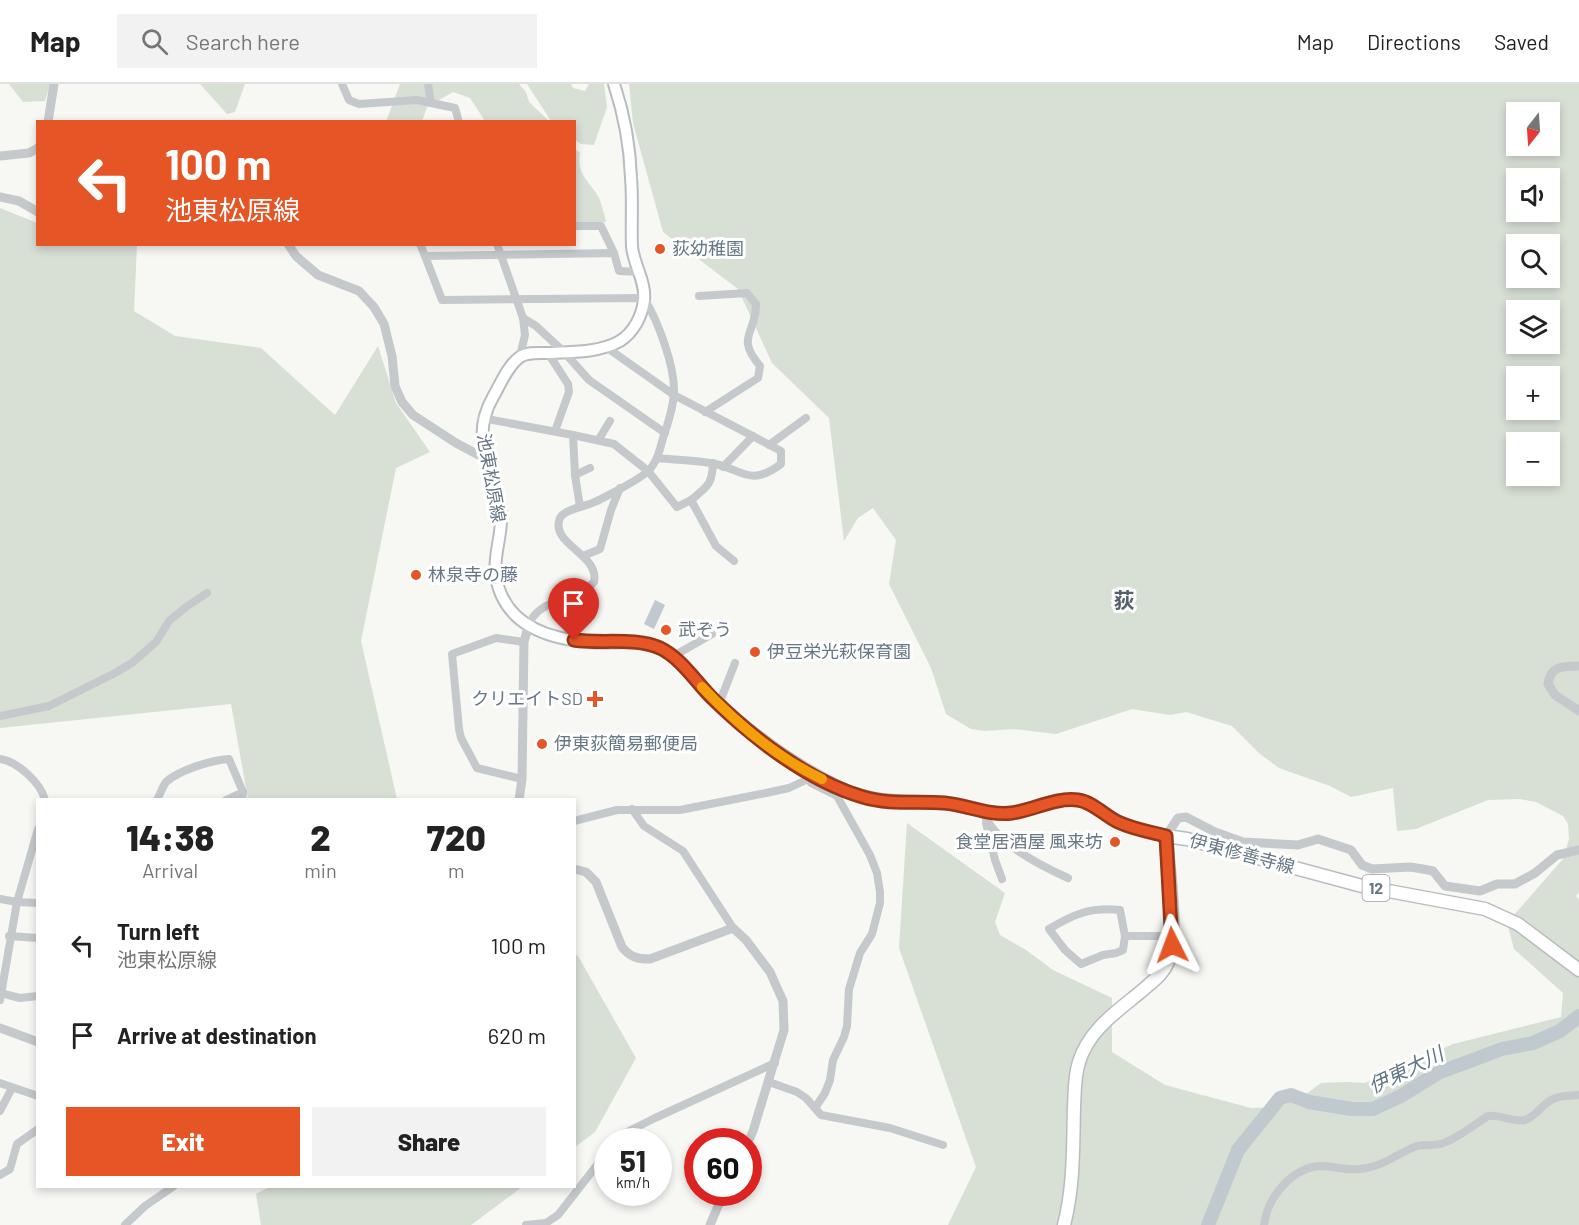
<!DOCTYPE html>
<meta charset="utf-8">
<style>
:root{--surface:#fff;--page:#f2f2f2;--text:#222;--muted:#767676;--line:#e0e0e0;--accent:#e65525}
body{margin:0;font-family:Barlow,"Noto Sans JP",sans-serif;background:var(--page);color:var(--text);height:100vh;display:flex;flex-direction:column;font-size:22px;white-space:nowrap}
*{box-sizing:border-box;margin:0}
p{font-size:20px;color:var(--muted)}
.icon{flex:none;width:33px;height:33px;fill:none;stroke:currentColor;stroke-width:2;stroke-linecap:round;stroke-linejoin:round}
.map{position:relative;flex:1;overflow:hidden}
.details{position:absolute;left:36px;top:714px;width:540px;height:390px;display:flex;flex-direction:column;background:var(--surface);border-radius:0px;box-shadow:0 3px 9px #0003}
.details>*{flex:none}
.banner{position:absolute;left:36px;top:36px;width:540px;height:126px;border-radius:0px;box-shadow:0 3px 9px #0003;background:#e65525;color:#fff;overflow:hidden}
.needle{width:39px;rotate:197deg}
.controls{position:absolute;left:1506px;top:18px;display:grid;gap:12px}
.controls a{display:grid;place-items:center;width:54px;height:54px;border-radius:0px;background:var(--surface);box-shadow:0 3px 9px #0003;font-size:30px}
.speed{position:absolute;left:594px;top:1044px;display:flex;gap:12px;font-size:30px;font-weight:700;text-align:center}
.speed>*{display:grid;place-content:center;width:78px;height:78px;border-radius:50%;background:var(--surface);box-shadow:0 3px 9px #0003;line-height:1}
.speed small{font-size:15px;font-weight:400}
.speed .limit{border:9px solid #d22;background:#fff;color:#111}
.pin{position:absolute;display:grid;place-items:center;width:51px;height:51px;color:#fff;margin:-62px -26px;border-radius:50% 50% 50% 0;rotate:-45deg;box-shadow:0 0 6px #0007}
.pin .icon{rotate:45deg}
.me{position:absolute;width:66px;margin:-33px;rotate:357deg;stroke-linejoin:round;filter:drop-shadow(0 0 4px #0008)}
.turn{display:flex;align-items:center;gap:21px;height:126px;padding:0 30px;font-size:27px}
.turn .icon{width:78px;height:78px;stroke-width:2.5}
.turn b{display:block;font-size:42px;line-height:51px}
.eta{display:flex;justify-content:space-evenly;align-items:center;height:102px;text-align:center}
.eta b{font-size:36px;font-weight:800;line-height:42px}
.action{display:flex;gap:12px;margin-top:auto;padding:12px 30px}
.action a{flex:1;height:69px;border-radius:0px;background:var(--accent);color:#fff;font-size:24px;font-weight:800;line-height:69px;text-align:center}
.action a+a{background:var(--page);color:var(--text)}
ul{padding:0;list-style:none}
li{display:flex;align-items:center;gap:18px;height:90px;padding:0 30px}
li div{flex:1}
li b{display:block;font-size:22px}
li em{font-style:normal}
header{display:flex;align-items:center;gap:36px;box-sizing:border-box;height:84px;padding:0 30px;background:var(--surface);border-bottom:2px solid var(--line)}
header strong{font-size:28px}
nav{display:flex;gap:33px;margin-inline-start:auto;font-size:21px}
.search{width:420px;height:54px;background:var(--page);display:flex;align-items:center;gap:15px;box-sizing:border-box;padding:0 21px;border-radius:0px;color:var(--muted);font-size:22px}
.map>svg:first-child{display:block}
.green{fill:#d8dfd5;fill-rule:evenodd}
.water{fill:#bfc9ce}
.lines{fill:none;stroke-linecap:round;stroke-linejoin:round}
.river{stroke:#bfc9ce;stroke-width:14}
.secondary-casing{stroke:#b7bcc1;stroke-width:14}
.primary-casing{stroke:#b8bcc0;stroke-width:15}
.minor{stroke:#c5c9cc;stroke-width:8}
.tertiary{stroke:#c5c9cc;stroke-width:9}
.secondary{stroke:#fff;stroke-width:10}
.primary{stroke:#fff;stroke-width:12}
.route-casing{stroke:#963718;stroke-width:15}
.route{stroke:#e65525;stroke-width:10}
.slow{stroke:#f59e0b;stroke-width:10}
.poi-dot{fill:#e65525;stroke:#fff;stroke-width:2}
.labels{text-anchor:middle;stroke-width:6;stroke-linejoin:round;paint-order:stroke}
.shield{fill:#fff;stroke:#94a0aa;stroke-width:1.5}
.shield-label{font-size:16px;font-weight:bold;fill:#667786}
.poi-label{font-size:18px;fill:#667786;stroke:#fff;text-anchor:start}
.street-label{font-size:18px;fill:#667786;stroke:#fff}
.water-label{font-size:20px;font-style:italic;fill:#617882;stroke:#fff}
.quarter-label{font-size:21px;font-weight:bold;fill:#54606b;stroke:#fff}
</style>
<header>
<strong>Map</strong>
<div class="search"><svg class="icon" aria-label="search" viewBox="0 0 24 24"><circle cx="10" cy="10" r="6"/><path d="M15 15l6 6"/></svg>Search here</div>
<nav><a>Map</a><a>Directions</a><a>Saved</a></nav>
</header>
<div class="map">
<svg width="1579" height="1141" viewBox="0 0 1579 1141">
<rect width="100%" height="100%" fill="#f7f7f4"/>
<g class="green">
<path d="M 9,0 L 50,0 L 45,17 L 23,18 Z"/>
<path d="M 200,0 L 245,0 L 235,28 L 227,30 Z"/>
<path d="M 400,0 L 519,0 L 526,8 L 529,18 L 549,37 L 485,37 L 470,14 L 453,8 L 427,23 L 422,37 L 386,38 Z"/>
<path d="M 527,0 L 571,0 L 573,4 L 585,7 L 589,0 L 604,0 L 607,23 L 594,61 L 581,60 L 575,56 L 574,38 L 551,37 Z"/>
<path d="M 629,0 L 1579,0 L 1579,808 L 1576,812 L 1579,816 L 1579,1141 L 948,1141 L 976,1083 L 899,864 L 907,739 L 1005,809 L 995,838 L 1000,851 L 1026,866 L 1053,886 L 1112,914 L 1112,968 L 1165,1001 L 1251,1024 L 1278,1023 L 1302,1013 L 1321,999 L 1345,998 L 1365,999 L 1453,960 L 1561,933 L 1563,909 L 1514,865 L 1507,839 L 1563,775 L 1569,755 L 1568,740 L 1563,732 L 1536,718 L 1520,715 L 1488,716 L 1416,745 L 1397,747 L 1393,704 L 1351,713 L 1330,702 L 1279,684 L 1260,670 L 1232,642 L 1186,628 L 1170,631 L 1132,625 L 1056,650 L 1013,645 L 985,647 L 971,645 L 946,630 L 931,584 L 889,500 L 896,456 L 873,424 L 858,434 L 844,457 L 829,334 L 772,279 L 738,205 L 663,148 L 633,39 ZM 1516,28 L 1550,28 L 1550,62 L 1516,62 ZM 1516,94 L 1550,94 L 1550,128 L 1516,128 ZM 1516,160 L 1550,160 L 1550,194 L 1516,194 ZM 1516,226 L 1550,226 L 1550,260 L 1516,260 ZM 1516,292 L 1550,292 L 1550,326 L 1516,326 ZM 1516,358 L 1550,358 L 1550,392 L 1516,392 Z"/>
<path d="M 574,64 L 580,69 C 576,91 590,97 599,114 C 602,121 604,130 606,138 L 575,139 Z"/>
<path d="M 0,124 L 37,139 L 38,160 L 137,161 L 134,227 L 175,252 L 261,264 L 335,331 L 378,262 L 396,319 L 430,368 L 396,384 L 361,557 L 397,715 L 248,715 L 231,620 L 0,644 Z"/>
<path d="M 575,870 L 578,872 L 636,974 L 595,1048 L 575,1063 Z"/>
<path d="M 269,1103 L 269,1102 L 522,1103 L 471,1141 L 261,1141 L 256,1110 Z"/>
</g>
<path class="water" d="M 655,516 L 665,521 L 654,545 L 644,540 Z"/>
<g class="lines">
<path class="river" d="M 1208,1141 L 1238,1066 L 1280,1014 L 1291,1011 L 1309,1018 L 1352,1025 L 1373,1025 L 1401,1012 L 1438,989 L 1502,965 L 1533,959 L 1560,947 L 1579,932"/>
<g class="secondary-casing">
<path id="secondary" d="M 614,0 C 624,30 630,63 631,94 C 633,117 631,140 632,163 C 634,181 646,198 644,216 C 642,232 634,248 620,257 C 599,269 570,268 546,269 C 538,269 527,268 520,273 C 508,281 500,301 493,313 C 471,351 489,380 499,418 C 506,447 492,468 496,493 C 504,540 547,555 589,558 C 612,560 635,555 657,563 C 680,572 696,598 713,614 C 751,651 794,682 842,705 C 880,722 910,715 950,720 C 970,723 990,732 1010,729 C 1033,726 1054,713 1077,716 C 1093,717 1105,732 1119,738 C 1134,745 1150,748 1166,752"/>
</g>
<g class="primary-casing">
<path id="primary" d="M 1064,1141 C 1074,1103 1073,1062 1074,1023 C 1075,1008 1074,993 1079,978 C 1089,945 1118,927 1144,905 C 1153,897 1163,890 1168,878 C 1178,856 1167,779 1166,752 L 1187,755 L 1362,802 L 1485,825 L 1518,840 L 1579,886"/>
</g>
<g class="minor">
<path d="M 342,0 L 349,16 L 359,20 L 417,16 L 455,24 L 459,38"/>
<path d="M 428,0 L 431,19"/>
<path d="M 574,142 L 601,142 L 614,169"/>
<path d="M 420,160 L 425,172"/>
<path d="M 497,160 L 523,234 L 525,251 L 520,272"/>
<path d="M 699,212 L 747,209 L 756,220 C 756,251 735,252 760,282 L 758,294 L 705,328"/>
<path d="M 523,234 L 536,242 L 564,268 L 589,296 L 665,349"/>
<path d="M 606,263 L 674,311 L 781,367 L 781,380 C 748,405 741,383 710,379 C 693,376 675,376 657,374"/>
<path d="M 548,269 L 568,300 L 569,308 L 555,347"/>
<path d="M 482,334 L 573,351 L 575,391 L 580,423"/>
<path d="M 573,351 L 614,360 L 648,387 L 677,423 L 691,416 L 716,462 L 734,477"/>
<path d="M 599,355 L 610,337"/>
<path d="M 769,361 L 806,334"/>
<path d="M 723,383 L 753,352"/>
<path d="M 575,391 L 590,384"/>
<path d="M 691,416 C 708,402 712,401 713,379"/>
<path d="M 583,472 L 600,465 L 611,426 L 620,404"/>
<path d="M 528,543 C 537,513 575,519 594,498 C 600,470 549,460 560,434 C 564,425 588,422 597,417 C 610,410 638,397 648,387 C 657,379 660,365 663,354 C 668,340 673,324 674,309 C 675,282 658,237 644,214 L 442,216 L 425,172 L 614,169 L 619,187 L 639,188"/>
<path d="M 672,573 L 712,550"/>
<path d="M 719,620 L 735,579"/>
<path d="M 0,632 L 49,622 L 115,589 L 132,579 L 156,558 L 169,537 L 186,523 L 207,509"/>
<path d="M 0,675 C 17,677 41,699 45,716"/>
<path d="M 810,689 L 811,699 L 837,712 L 870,771 L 877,789 L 880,808 L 880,819 L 872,850 L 860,869 L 849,905 L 847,942 L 844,953 L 833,976 L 830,996 L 825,1009 L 815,1024"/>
<path d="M 522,695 L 477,684 L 461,654 L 459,645 L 452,570 L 496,554 L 524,558"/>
<path d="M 157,716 C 160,710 163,702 166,698 C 179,686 212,676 229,675 L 243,708 L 242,716"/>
<path d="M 226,716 L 243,708"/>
<path d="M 632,725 L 644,742 L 683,767 L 733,844"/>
<path d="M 983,727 C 993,758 1039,781 1068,794"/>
<path d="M 574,737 L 617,726 L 680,726 L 766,709 L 789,704 L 806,696 L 810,690"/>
<path d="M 986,739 L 995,776 L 1002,795"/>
<path d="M 0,815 L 17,818 L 38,819"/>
<path d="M 9,852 L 38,854"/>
<path d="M 1125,852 L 1120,826 C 1090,823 1074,830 1049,845 L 1065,866 L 1081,880 L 1103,871 L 1116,869 L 1123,866 L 1125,852 L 1172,852"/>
<path d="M 0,909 L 20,914 L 38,912"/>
<path d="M 0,916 L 17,818 L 38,745"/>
<path d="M 769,998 L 797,1008 L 806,1014 L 821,1031 L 890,1044 L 943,1061"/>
<path d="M 0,999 L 38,1012"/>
<path d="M 0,1027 L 12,1004"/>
<path d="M 615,1058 L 625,1049 L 655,1034 L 775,979"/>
<path d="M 0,1091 L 10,1085 L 17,1060 L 38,1045"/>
<path d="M 125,1141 L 145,1122 L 174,1102"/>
<path d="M 526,1141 L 546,1139 L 558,1131 L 608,1067"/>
<path d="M 1264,1141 C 1267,1114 1292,1083 1321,1082 C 1337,1082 1348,1088 1367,1084 C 1385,1081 1400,1068 1417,1062 C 1424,1060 1433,1062 1440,1060 C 1454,1057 1475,1040 1488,1032 C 1500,1030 1513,1039 1525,1036 C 1535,1033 1542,1021 1551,1016 C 1560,1011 1570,1012 1579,1011"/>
</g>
<g class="tertiary">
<path d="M 48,38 L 54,0"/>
<path d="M 0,72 L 29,69 L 38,64"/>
<path d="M 0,113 L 19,117 L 38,128"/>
<path d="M 288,160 L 296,172 L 318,191 L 359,207 L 374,223 L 384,240 L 392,272 L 395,302 L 402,318 L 413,331 L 456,359 L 486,375"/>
<path d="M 1579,582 C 1563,582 1550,582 1548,600 L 1555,611 L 1579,627"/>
<path d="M 519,716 L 522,695 L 524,558 L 528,543"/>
<path d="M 1166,752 L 1178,734 L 1186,733 L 1215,748 L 1243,758 L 1298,761 L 1318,755 L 1351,766 L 1362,781 L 1372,785 L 1410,783 L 1423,785 L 1433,787 L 1445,802 L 1480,807 L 1497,800 L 1515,800 L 1535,789 L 1557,771 L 1579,766"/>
<path d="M 574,785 L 586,788 L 596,798 L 622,863 C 630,873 637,875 650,875 L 733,844 L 746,856 L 770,888 L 783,917 L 784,946 L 753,1047 L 748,1058"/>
<path d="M 0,944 L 38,958"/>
<path d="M 710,1141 L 724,1108"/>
</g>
<use href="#secondary" class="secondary"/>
<use href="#primary" class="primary"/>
</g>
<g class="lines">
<g class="route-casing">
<path id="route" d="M 574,556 C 602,560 634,553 660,564 C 681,574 696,598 712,614 C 753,654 808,697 863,713 C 889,721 918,717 945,719 C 967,721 989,732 1012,729 C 1034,726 1055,713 1078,716 C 1093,718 1105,732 1118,738 C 1133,745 1150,748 1166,752 L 1172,861"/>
</g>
<use href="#route" class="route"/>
<path class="slow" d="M 702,603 C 736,639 778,674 822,695"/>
</g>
<g class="poi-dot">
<circle cx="660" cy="165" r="6"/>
<circle cx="416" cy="491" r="6"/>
<circle cx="666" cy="546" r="6"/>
<circle cx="755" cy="568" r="6"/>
<path d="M592 606h6v6h6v6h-6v6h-6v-6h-6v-6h6z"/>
<circle cx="542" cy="660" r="6"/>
<circle cx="1115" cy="758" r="6"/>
</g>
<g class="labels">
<rect class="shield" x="1362.5" y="791" width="27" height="26" rx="4.5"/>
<g class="shield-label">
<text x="1376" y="810">12</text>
</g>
<g class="poi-label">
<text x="672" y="171">荻幼稚園</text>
<text x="428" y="497">林泉寺の藤</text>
<text x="678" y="552">武ぞう</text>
<text x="767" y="574">伊豆栄光萩保育園</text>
<text x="583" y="621" text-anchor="end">クリエイトSD</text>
<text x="554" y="666">伊東荻簡易郵便局</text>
<text x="1103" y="764" text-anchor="end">食堂居酒屋 風来坊</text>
</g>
<g class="street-label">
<text transform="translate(491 394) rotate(80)" y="6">池東松原線</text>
<text transform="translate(1242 770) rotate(15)" y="6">伊東修善寺線</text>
</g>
<g class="water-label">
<text transform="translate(1406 986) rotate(-26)" y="7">伊東大川</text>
</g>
<g class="quarter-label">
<text x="1124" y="524">荻</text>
</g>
</g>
</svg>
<div class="controls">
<a><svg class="needle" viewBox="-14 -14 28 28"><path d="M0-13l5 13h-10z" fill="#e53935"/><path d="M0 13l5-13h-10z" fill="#767676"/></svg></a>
<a><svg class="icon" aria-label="sound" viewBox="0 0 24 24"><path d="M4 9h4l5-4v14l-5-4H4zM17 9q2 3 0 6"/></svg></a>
<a><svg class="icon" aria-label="search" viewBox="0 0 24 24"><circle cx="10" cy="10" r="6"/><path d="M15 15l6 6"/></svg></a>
<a><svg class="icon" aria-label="layers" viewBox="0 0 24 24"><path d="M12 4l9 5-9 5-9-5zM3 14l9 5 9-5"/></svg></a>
<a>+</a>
<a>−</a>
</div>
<div class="speed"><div>51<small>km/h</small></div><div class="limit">60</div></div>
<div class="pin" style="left:574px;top:556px;background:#d93025"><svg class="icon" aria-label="arrive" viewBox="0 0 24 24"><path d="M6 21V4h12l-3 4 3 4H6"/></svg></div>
<svg class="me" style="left:1172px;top:861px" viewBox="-20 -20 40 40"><path d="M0-17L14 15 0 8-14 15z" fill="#e65525" stroke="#fff" stroke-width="4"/></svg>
<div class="banner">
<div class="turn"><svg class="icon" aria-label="left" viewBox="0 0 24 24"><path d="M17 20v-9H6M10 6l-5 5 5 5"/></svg><div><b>100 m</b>池東松原線</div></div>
</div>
<section class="details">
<div class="eta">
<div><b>14:38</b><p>Arrival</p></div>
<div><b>2</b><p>min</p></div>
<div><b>720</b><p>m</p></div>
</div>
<ul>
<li><svg class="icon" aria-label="left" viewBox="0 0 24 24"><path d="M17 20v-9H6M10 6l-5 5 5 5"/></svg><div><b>Turn left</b><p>池東松原線</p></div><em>100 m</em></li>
<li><svg class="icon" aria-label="arrive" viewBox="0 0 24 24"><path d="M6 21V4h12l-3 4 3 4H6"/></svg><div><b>Arrive at destination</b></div><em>620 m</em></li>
</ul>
<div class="action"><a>Exit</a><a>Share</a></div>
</section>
</div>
